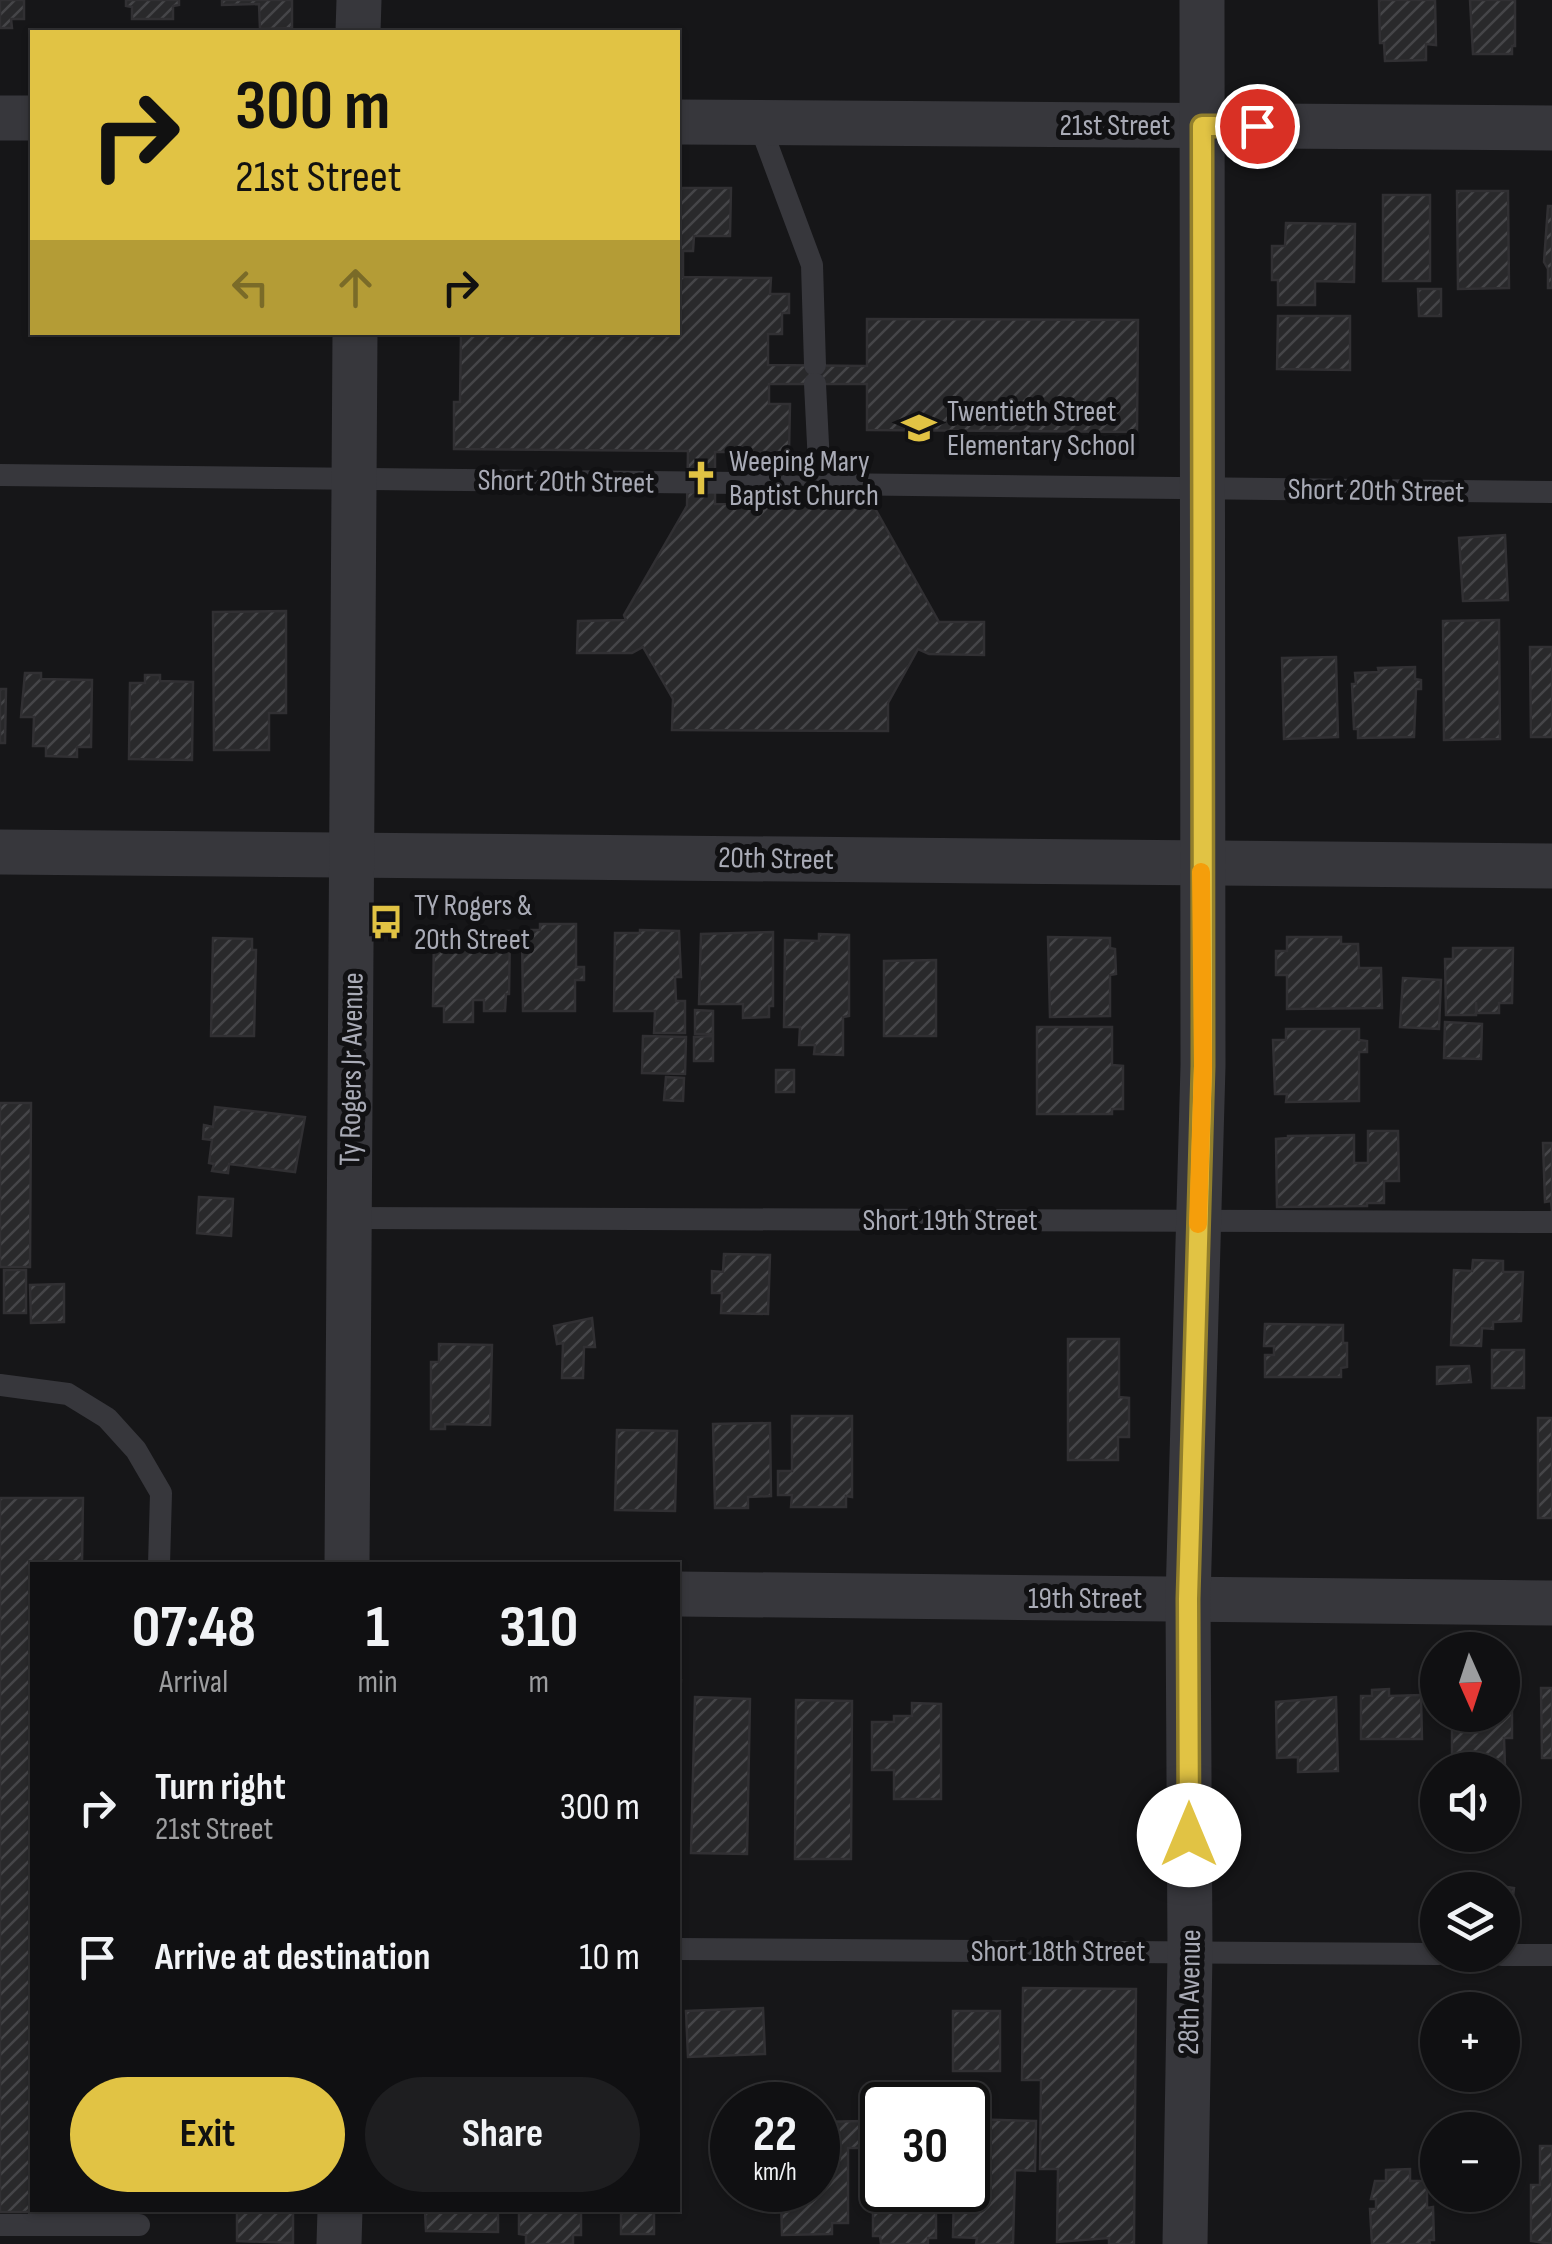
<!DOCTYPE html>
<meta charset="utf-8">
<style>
:root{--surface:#101012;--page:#1e1e20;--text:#f1f3f6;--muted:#9c9d9f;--line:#303032;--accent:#e1c344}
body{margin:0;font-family:"Sofia Sans Condensed",sans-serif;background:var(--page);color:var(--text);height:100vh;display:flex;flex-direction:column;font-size:38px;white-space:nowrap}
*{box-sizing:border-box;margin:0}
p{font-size:32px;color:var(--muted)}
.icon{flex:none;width:55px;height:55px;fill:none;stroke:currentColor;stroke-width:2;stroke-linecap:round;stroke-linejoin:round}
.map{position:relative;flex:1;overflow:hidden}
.drawer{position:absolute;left:30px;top:1562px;width:650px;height:650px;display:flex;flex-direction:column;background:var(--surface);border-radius:0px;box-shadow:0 2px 8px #0004,0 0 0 2px var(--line)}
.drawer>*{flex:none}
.guide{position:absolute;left:30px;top:30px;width:650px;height:305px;border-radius:0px;box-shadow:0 2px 8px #0004,0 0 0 2px var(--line);background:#e1c344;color:#111;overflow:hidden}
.needle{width:65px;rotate:177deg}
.controls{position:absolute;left:1420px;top:1632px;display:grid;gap:20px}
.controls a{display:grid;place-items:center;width:100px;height:100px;border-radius:50%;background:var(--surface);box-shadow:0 2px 8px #0004,0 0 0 2px var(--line);font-size:50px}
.speed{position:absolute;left:710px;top:2082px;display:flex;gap:20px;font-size:50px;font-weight:700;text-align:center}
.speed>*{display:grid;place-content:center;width:130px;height:130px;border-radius:50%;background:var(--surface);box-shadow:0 2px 8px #0004,0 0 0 2px var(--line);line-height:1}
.speed small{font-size:25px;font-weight:400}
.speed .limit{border:5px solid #111;border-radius:15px;background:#fff;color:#111}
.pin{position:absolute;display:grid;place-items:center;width:85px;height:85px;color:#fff;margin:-42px;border:5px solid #fff;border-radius:50%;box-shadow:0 2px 10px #0007}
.me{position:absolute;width:110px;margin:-55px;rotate:0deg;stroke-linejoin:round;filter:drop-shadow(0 0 8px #0008)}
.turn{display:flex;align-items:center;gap:35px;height:210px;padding:0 40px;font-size:45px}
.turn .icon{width:130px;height:130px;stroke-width:2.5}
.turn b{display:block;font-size:70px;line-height:85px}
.lanes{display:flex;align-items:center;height:95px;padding:0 40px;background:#0003;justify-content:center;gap:50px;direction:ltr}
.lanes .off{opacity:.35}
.eta{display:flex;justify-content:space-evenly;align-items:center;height:170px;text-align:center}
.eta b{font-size:60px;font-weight:700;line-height:70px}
.primary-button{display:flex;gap:20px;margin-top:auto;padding:20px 40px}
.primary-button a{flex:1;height:115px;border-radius:60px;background:var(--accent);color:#111;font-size:40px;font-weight:700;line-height:115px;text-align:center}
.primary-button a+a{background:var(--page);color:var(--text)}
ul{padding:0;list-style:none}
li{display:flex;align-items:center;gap:30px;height:150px;padding:0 40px}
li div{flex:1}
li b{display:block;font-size:38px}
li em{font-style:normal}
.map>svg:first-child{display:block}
.building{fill:url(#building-hatch);stroke:#313033;stroke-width:2.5}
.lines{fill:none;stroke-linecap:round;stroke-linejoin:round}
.lane{stroke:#37373c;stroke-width:22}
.street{stroke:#37373c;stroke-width:45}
.route-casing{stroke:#927f2c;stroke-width:25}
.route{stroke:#e1c344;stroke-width:18}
.slow{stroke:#f59e0b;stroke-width:18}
.labels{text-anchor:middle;stroke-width:10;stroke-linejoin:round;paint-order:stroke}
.street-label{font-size:30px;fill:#a9abb6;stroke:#111113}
.poi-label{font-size:30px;fill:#a9abb6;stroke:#111113;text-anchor:start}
</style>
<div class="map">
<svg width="1552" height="2244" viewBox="0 0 1552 2244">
<defs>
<pattern id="building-hatch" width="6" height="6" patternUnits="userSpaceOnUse" patternTransform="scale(2.5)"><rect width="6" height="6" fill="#29292b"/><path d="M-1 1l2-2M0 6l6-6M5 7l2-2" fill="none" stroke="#454548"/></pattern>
</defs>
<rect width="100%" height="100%" fill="#161618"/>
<g class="building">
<path d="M 0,0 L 24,0 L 24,19 L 11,19 L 12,28 L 0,28 Z"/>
<path d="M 126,0 L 179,0 L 179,5 L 173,6 L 173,19 L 132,19 L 132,7 L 126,6 Z"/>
<path d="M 222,0 L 292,0 L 292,28 L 260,29 L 259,4 L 222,5 Z"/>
<path d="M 1379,0 L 1435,0 L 1436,45 L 1426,44 L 1426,60 L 1385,61 L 1384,43 L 1380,43 Z"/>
<path d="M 1470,0 L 1515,0 L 1515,46 L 1512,46 L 1512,54 L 1473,54 Z"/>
<path d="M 678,188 L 731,188 L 730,236 L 694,236 L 693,251 L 683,251 L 683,277 L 771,278 L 770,294 L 789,294 L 789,313 L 782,313 L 782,334 L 768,334 L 768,365 L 867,366 L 867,319 L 1138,320 L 1137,432 L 867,430 L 867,384 L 769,384 L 769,404 L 790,404 L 789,452 L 715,452 L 715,504 L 873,505 L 939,622 L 984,622 L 984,655 L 929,654 L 918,649 L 888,703 L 888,731 L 672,730 L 673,699 L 643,647 L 632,653 L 577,653 L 578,621 L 626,620 L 624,615 L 687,506 L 688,451 L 454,449 L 454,402 L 460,402 L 461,334 L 451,332 L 678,332 Z"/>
<path d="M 1457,191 L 1508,191 L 1509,288 L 1458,289 Z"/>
<rect x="1383" y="195" width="47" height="86"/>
<path d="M 1548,206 L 1552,206 L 1552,288 L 1548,288 L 1548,269 L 1544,262 Z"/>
<path d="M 1286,223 L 1355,224 L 1354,282 L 1315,281 L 1315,305 L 1278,305 L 1278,280 L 1272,280 L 1272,246 L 1285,246 Z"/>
<path d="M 1418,289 L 1441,289 L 1441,316 L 1419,316 Z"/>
<path d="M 1278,316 L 1350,316 L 1350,370 L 1277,369 Z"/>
<path d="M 1505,535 L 1508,600 L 1463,601 L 1459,538 Z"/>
<path d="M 286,611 L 286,713 L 269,713 L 269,750 L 214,750 L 213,612 Z"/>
<path d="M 1499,620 L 1500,739 L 1444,740 L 1443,621 Z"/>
<path d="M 1530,647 L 1552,647 L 1552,737 L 1531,737 Z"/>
<path d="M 1336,657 L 1338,737 L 1284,739 L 1282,658 Z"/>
<path d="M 1415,667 L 1415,679 L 1421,680 L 1421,689 L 1416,689 L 1414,737 L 1358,738 L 1358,729 L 1354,729 L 1352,684 L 1356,684 L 1355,673 L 1379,672 L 1378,668 Z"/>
<path d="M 25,673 L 41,673 L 41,679 L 92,680 L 91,747 L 77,747 L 77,757 L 46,756 L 46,746 L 33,746 L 34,717 L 21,717 Z"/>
<path d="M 145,675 L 160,675 L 160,681 L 193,682 L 192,760 L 129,759 L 130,683 L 145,683 Z"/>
<path d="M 0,689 L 6,689 L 5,743 L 0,743 Z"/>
<path d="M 540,924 L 576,924 L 576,967 L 584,967 L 584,980 L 575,980 L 575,1011 L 523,1011 L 522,930 L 540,930 Z"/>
<path d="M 640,930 L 679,931 L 681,977 L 675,977 L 676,1001 L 685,1001 L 685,1033 L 654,1033 L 655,1011 L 614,1011 L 615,933 L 640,933 Z"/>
<path d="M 480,931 L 510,931 L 509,994 L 506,994 L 505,1011 L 484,1011 L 484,1000 L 473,1000 L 473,1022 L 444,1022 L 444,1006 L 433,1006 L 434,936 L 479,936 Z"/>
<path d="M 773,932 L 773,1006 L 769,1006 L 769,1017 L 743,1018 L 743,1004 L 699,1004 L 701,934 Z"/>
<path d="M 819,934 L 849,935 L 849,1016 L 843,1017 L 843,1055 L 814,1054 L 815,1045 L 799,1045 L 800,1027 L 784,1027 L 785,940 L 819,941 Z"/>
<path d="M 1048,937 L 1110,938 L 1110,948 L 1115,949 L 1116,974 L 1110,975 L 1110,1016 L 1050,1017 Z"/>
<path d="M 1287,937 L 1341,937 L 1341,944 L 1358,944 L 1359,968 L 1381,968 L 1382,1008 L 1287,1009 L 1287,975 L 1276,975 L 1276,951 L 1287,951 Z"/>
<path d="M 213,938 L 252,939 L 252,950 L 256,950 L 254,1036 L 211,1036 Z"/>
<path d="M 1453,948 L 1513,948 L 1512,1003 L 1499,1003 L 1499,1013 L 1477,1013 L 1476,1002 L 1476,1015 L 1446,1015 L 1445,959 L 1453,959 Z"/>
<path d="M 936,960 L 936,1036 L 884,1036 L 884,961 Z"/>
<path d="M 1403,978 L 1441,980 L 1439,1029 L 1400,1027 Z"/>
<path d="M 695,1010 L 713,1011 L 713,1034 L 695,1034 Z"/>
<path d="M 1445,1022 L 1482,1024 L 1481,1059 L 1444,1058 Z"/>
<path d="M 1037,1027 L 1112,1027 L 1112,1065 L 1123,1066 L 1123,1109 L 1112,1109 L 1112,1114 L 1037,1114 Z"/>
<path d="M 1286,1029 L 1359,1029 L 1359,1040 L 1367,1041 L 1367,1052 L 1359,1052 L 1359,1101 L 1286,1102 L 1287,1094 L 1275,1094 L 1273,1040 L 1286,1040 Z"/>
<path d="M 643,1036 L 686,1037 L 685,1074 L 642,1073 Z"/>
<path d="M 713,1036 L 713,1061 L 694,1061 L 694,1037 Z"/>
<rect x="776" y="1070" width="18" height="22"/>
<path d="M 666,1077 L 684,1078 L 683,1101 L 664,1100 Z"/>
<path d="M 0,1103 L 31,1103 L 30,1267 L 0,1267 Z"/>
<path d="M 215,1107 L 305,1117 L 295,1172 L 229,1164 L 228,1173 L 212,1171 L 214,1164 L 209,1163 L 212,1140 L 203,1139 L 204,1125 L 213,1127 Z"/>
<path d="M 1368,1131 L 1398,1131 L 1399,1181 L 1384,1181 L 1384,1203 L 1367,1203 L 1367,1206 L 1277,1207 L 1276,1139 L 1288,1138 L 1288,1136 L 1354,1135 L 1354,1163 L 1368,1163 Z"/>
<path d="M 1543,1143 L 1552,1143 L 1552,1211 L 1551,1201 L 1545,1202 Z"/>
<path d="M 199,1197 L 233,1199 L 231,1236 L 197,1233 Z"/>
<path d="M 724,1254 L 770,1255 L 768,1314 L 721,1313 L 722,1293 L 712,1293 L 712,1271 L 723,1272 Z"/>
<path d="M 1473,1260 L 1503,1261 L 1503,1272 L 1523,1272 L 1521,1321 L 1493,1322 L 1493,1329 L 1482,1328 L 1481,1346 L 1451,1345 L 1454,1270 L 1472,1271 Z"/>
<rect x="4" y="1270" width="22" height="43"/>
<path d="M 64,1284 L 64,1322 L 31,1323 L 30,1285 Z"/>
<path d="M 592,1318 L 595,1347 L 584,1347 L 583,1378 L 562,1378 L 563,1343 L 557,1344 L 554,1326 Z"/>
<path d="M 1265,1324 L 1343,1325 L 1343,1343 L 1347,1343 L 1347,1367 L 1341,1368 L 1341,1377 L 1265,1377 L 1265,1355 L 1274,1355 L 1274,1346 L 1264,1346 Z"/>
<path d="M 1068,1339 L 1119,1339 L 1119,1397 L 1129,1398 L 1129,1437 L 1118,1437 L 1118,1460 L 1068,1460 Z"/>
<path d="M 439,1344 L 492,1345 L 490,1425 L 445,1424 L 445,1429 L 431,1429 L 431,1362 L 439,1362 Z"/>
<rect x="1492" y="1350" width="32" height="38"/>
<path d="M 1469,1366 L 1471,1382 L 1437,1384 L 1437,1367 Z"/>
<path d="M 792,1416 L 852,1416 L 852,1497 L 846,1496 L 846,1507 L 791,1507 L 792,1495 L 778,1495 L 778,1471 L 792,1471 Z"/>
<rect x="1538" y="1418" width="14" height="100"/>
<path d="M 770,1423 L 771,1496 L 748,1497 L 748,1508 L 715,1508 L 713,1424 Z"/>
<path d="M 617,1430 L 677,1431 L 675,1511 L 615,1510 Z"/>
<path d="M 0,1498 L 83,1498 L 82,1565 L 32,1565 L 32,2210 L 70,2212 L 0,2212 Z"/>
<path d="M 678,1679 L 681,1680 L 678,1735 Z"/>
<path d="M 1541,1688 L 1552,1688 L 1552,1758 L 1542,1758 Z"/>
<path d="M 1389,1689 L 1389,1696 L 1421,1695 L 1422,1739 L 1361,1739 L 1361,1696 L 1372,1696 L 1372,1690 Z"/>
<path d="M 695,1697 L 750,1699 L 747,1854 L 691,1853 Z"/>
<path d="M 1336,1697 L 1338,1771 L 1298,1772 L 1298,1757 L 1277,1758 L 1276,1702 Z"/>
<path d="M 1502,1698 L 1512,1698 L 1512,1738 L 1504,1738 L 1505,1766 L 1499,1765 L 1499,1770 L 1452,1770 L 1452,1715 L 1502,1715 Z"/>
<path d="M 796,1700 L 852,1701 L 851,1859 L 795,1859 Z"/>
<path d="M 912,1703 L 941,1704 L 941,1799 L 894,1799 L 894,1770 L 872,1770 L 872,1722 L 894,1722 L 894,1716 L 912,1716 Z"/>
<path d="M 1493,1885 L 1514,1888 L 1512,1904 L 1502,1903 L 1502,1890 L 1493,1890 Z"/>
<path d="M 1023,1988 L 1136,1989 L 1134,2244 L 1109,2244 L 1109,2238 L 1057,2242 L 1058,2169 L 1040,2169 L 1041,2080 L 1022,2080 Z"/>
<path d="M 763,2008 L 765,2054 L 688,2057 L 686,2011 Z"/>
<rect x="953" y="2011" width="47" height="60"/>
<path d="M 968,2119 L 1036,2121 L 1035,2171 L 1015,2170 L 1013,2244 L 976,2244 L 977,2238 L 953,2237 L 954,2190 L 968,2190 Z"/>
<path d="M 863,2121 L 863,2148 L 848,2148 L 848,2223 L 832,2223 L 832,2234 L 782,2235 L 781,2197 L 794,2197 L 794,2190 L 818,2190 L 818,2122 Z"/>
<path d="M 1540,2146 L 1552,2146 L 1552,2244 L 1531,2241 L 1531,2185 L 1540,2185 Z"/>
<path d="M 873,2154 L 882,2154 L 882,2190 L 936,2190 L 936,2238 L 928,2238 L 928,2244 L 881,2244 L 880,2236 L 873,2236 Z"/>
<path d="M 1410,2169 L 1410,2181 L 1427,2181 L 1427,2208 L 1433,2207 L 1434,2240 L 1429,2240 L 1430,2244 L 1372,2244 L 1370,2209 L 1376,2209 L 1376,2199 L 1371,2199 L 1375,2181 L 1386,2181 L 1386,2170 Z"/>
<path d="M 237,2210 L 293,2210 L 293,2243 L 237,2241 Z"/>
<path d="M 425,2210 L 498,2210 L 498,2232 L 426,2231 Z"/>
<path d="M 519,2210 L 581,2210 L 581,2235 L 573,2235 L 573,2244 L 526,2244 L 526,2235 L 519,2234 Z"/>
<rect x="621" y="2210" width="33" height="24"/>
</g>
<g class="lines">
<g class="lane">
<path d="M 759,123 L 812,265 L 815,365"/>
<path d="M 815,384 L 820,484"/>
<path d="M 0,475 L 1552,492"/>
<path d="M 349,1218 L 1552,1222"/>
<path d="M 0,1385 L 68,1394 L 107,1418 L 136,1450 L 161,1493 L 159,1565"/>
<path d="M 678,1949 L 1438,1954"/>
<path d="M 1502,1955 L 1552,1955"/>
<path d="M 0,2225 L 139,2225"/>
</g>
<g class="street">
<path d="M 358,32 L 359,0"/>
<path d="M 0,118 L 32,118"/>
<path d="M 678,122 L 1552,128"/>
<path d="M 0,852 L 1552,866"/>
<path d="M 347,1565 L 355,332"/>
<path d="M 678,1594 L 1552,1603"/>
<path d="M 339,2244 L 340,2210"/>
<path d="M 1185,2244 L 1190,1953 L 1188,1599 L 1203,1066 L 1202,0"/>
</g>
</g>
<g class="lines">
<g class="route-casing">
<path id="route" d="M 1189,1835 L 1188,1599 L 1203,1066 L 1202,126 L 1257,126"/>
</g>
<use href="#route" class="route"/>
<path class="slow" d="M 1198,1224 L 1203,1066 L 1201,872"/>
</g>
<defs>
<g id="school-bare" transform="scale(2.7)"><path d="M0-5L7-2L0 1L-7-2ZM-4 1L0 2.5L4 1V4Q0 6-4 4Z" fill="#e1c344" stroke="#111113" stroke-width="2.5" paint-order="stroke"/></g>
<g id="church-bare" transform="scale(2.7)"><path d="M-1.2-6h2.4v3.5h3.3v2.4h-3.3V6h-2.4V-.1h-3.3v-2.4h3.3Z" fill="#e1c344" stroke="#111113" stroke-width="2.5" paint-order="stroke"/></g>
<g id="bus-bare" transform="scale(2.7)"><path d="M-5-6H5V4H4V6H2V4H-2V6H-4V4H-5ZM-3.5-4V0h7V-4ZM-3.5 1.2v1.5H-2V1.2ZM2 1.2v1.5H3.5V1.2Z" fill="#e1c344" stroke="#111113" stroke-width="2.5" paint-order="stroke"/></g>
</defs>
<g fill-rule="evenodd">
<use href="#school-bare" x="919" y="428"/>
<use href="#church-bare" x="701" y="478"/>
<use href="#bus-bare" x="386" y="922"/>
</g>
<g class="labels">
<g class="street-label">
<text x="1115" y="135">21st Street</text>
<text transform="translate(566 481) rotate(1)" y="10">Short 20th Street</text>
<text transform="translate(1376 490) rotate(1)" y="10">Short 20th Street</text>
<text transform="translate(776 858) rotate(1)" y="10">20th Street</text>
<text transform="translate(351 1069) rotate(-89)" y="10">Ty Rogers Jr Avenue</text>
<text x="950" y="1230">Short 19th Street</text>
<text x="1085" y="1608">19th Street</text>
<text x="1058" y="1961">Short 18th Street</text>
<text transform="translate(1189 1992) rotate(-89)" y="10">28th Avenue</text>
</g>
<g class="poi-label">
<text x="947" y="421">Twentieth Street<tspan x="947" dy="34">Elementary School</tspan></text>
<text x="729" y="471">Weeping Mary<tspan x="729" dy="34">Baptist Church</tspan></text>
<text x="414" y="915">TY Rogers &amp;<tspan x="414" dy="34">20th Street</tspan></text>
</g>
</g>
</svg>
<div class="controls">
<a><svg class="needle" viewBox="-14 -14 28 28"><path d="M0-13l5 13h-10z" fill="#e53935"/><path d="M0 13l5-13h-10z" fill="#9c9d9f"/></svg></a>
<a><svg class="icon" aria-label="sound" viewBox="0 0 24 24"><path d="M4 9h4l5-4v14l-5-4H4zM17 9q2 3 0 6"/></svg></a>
<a><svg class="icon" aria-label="layers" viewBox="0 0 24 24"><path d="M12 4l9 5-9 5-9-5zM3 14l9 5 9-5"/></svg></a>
<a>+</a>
<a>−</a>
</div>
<div class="speed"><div>22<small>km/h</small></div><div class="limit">30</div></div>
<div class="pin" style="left:1257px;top:126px;background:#d93025"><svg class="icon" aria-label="arrive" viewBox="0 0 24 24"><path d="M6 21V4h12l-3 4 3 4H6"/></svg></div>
<svg class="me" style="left:1189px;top:1835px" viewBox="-20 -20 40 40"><circle r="19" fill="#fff"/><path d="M0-13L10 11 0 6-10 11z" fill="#e1c344"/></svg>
<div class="guide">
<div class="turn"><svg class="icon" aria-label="right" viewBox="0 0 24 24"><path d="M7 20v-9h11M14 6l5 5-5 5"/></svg><div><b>300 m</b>21st Street</div></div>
<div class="lanes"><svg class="icon off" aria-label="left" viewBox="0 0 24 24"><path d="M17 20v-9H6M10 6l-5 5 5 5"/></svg><svg class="icon off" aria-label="ahead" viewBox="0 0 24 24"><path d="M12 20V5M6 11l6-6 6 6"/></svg><svg class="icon" aria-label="right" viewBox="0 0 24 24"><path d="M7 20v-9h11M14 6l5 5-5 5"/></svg></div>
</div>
<section class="drawer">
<div class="eta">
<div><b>07:48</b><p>Arrival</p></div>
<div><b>1</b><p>min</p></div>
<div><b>310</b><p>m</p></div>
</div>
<ul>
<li><svg class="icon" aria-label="right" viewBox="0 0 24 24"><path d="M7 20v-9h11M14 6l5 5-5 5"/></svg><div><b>Turn right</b><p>21st Street</p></div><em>300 m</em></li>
<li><svg class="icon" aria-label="arrive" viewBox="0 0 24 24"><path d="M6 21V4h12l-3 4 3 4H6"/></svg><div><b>Arrive at destination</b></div><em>10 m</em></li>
</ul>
<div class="primary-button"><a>Exit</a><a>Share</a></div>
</section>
</div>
